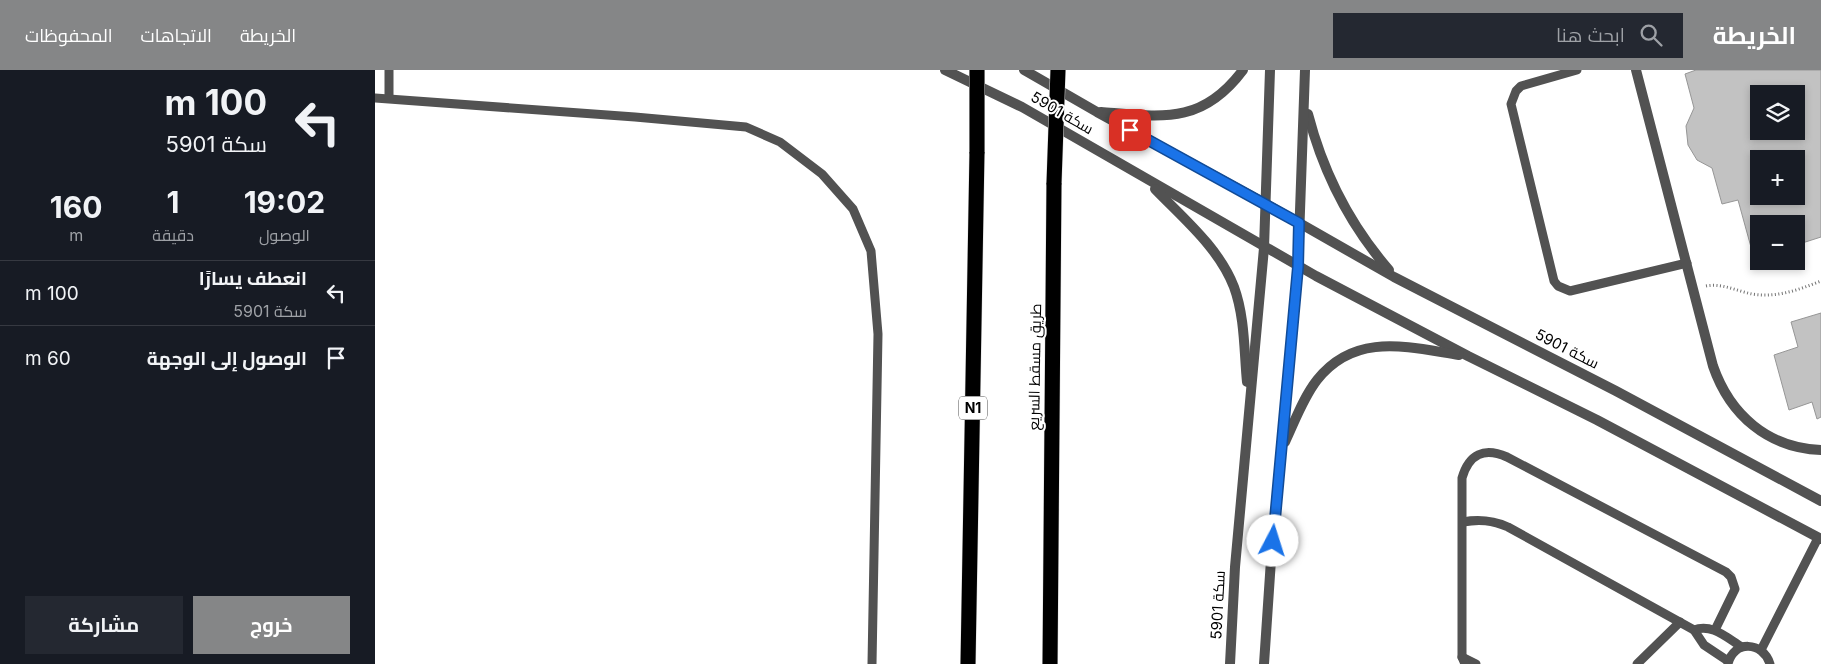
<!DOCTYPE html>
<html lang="ar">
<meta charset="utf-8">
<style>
:root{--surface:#171b24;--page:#242831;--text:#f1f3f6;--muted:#9ea1a6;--line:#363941;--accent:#858687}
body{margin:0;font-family:Inter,Cairo,sans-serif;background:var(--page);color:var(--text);direction:rtl;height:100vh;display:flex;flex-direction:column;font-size:19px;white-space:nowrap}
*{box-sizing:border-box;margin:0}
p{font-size:16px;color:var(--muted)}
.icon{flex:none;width:28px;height:28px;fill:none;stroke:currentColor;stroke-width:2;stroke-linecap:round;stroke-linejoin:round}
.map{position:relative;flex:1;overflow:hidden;direction:ltr}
.details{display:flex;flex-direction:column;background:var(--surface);width:375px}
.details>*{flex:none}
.banner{background:#171b24;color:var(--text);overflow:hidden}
.tools{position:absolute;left:1375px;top:15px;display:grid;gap:10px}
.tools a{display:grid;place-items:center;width:55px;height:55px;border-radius:0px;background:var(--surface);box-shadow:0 2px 8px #0003;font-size:25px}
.pin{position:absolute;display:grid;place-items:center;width:42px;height:42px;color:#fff;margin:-21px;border-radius:10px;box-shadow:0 2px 8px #0006}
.me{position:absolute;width:55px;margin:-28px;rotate:5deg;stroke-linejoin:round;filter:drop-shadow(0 0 4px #0008)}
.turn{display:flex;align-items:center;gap:18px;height:105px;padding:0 25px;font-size:22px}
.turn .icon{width:65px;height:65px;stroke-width:2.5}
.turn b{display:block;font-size:35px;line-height:42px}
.eta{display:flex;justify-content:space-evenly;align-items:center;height:85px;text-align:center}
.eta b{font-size:30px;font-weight:700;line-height:35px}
.primary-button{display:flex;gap:10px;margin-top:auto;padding:10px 25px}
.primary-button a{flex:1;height:58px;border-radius:0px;background:var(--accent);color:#fff;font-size:20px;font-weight:700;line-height:58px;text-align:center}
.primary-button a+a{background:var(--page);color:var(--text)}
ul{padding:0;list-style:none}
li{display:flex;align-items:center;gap:15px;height:65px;padding:0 25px;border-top:1px solid var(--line)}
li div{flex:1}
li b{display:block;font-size:19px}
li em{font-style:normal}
header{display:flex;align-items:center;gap:30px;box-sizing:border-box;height:70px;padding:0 25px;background:var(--accent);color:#fff}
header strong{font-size:24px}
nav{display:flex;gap:28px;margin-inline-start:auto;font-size:18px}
.search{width:350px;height:45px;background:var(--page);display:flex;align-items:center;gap:12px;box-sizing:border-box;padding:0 18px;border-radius:0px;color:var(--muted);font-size:19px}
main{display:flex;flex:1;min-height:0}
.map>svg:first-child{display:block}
.building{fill:#c2c2c2;stroke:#969696;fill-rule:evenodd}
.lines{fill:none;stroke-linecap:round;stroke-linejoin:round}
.motorway-casing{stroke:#dbdbdb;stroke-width:16}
.path{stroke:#747474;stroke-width:3;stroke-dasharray:1 2.5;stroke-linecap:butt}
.service{stroke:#525252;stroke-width:9}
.tertiary{stroke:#525252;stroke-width:10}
.motorway{stroke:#000;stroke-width:15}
.motorway-bridge-casing{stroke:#dbdbdb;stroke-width:16;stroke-linecap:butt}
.motorway-bridge{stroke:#000;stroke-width:15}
.route-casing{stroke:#114b97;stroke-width:12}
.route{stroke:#1a73e8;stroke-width:9}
.labels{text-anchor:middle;stroke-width:4;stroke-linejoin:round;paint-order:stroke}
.shield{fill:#fff;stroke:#4c4c4c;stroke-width:1}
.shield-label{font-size:14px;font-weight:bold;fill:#000}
.street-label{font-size:15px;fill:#000;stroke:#fff}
</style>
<header>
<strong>الخريطة</strong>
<div class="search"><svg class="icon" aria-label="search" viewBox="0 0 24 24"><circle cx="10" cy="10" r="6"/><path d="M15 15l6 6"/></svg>ابحث هنا</div>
<nav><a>الخريطة</a><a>الاتجاهات</a><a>المحفوظات</a></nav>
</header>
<main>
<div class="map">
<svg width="1446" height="594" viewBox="0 0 1446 594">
<rect width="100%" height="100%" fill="#fff"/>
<g class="building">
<path d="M 1321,0 L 1446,0 L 1446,167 L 1421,175 L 1421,154 L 1384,154 L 1384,187 L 1379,188 L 1363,130 L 1347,134 L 1337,98 L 1322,90 L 1313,75 L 1311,56 L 1319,38 L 1310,4 ZM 1384,24 L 1421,24 L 1421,61 L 1384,61 ZM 1384,89 L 1421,89 L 1421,126 L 1384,126 Z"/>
<path d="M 1446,243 L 1446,347 L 1442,349 L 1437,332 L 1414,340 L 1399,285 L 1423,277 L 1416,252 Z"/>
</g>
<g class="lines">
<g class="motorway-casing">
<g id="motorway">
<path d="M 593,594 L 602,82"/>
<path d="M 675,594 L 679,113"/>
</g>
</g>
<path class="path" d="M 1331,216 C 1347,213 1362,221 1377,224 C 1402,228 1423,220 1446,211"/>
<g class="service">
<path d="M 1202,0 L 1146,16 L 1141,21 L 1136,34 L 1179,211 L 1183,216 L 1195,221 L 1312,193"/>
<path d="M 0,28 L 260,47 L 371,57 L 405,72 L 447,104 L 478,139 L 496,181 L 503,264 L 497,594"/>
<path d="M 14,28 L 14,0"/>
<path d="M 1088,452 C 1104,449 1117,450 1133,457 L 1319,560 L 1329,575 L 1353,591"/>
<path d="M 1319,560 C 1337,553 1352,568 1367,577"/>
<path d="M 1386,580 L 1443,468"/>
<path d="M 1087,587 L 1101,594"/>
<path d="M 1090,594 L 1087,587 L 1087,408 C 1094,384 1109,377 1132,387 L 1351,502 L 1356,507 L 1360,519 L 1340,560"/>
<path d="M 1262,594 L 1305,552"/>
<path d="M 1353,594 C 1358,570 1388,571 1395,594"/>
</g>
<g class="tertiary">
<path d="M 570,0 L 647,37 L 941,206 L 1093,286 L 1222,350 L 1446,469"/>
<path d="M 649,0 L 722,42 L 891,134 L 1019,207 L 1241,321 L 1446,431"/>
<path d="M 1261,0 L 1338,296 C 1355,345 1393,378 1446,380"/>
<path d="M 726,42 C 787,47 827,55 868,0"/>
<path d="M 933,44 C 948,102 975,155 1014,200"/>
<path d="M 780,119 C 809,149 844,178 859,217 C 870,247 869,281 872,312"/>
<path d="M 910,372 C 920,351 928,328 942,310 C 980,262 1032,277 1084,285"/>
<path d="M 855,594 L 860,497 L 889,178 L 895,0"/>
<path d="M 889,594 L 896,490 L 923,197 L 930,0"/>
</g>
<use href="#motorway" class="motorway"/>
<g class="motorway-bridge-casing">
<g id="motorway-bridge">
<path d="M 602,82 L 602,0"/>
<path d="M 679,113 L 683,0"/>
</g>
</g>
<use href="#motorway-bridge" class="motorway-bridge"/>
</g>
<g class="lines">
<g class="route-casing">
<path id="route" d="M 755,60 L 924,153 L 923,197 L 898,471"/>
</g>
<use href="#route" class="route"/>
</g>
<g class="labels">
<rect class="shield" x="584" y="326.5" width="28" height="23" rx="4"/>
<g class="shield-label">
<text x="598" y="343">N1</text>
</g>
<g class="street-label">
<text transform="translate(687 43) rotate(30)" y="5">سكة 5901</text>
<text transform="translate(1192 279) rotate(27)" y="5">سكة 5901</text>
<text transform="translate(660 297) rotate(-89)" y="5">طريق مسقط السريع</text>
<text transform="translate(843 535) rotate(-87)" y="5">سكة 5901</text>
</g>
</g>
</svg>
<div class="tools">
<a><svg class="icon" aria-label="layers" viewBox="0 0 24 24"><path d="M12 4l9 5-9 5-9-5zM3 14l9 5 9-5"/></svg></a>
<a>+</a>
<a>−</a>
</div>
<div class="pin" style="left:755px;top:60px;background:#d93025"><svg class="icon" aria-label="arrive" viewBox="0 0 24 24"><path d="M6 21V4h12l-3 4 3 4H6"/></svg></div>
<svg class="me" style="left:898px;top:471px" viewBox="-20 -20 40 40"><circle r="19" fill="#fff"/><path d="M0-13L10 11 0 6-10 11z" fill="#1a73e8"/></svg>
</div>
<section class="details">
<div class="banner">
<div class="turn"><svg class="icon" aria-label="left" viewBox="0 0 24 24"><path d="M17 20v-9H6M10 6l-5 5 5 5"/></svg><div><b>100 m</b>سكة 5901</div></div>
</div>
<div class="eta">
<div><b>19:02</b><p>الوصول</p></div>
<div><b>1</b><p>دقيقة</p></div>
<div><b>160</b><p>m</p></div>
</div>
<ul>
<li><svg class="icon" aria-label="left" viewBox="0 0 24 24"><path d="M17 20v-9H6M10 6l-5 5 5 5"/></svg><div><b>انعطف يسارًا</b><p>سكة 5901</p></div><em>100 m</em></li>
<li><svg class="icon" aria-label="arrive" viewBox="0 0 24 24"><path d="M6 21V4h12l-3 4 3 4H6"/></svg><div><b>الوصول إلى الوجهة</b></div><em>60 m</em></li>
</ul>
<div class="primary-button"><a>خروج</a><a>مشاركة</a></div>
</section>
</main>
